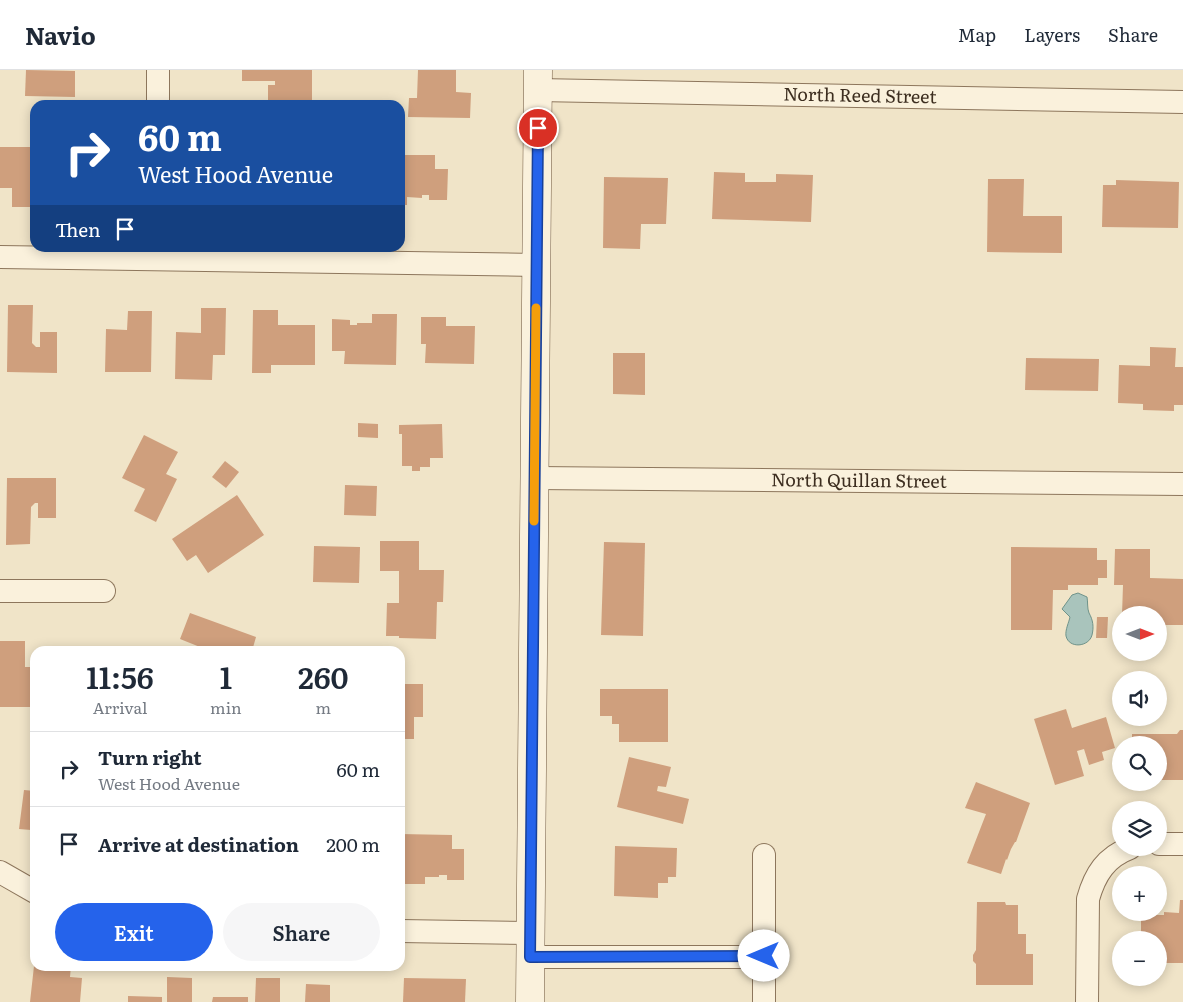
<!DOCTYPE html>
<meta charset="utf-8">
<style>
:root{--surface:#fff;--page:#f6f6f7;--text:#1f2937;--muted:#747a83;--line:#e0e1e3;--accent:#2563eb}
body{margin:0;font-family:Literata,serif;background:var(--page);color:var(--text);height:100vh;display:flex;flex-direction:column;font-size:19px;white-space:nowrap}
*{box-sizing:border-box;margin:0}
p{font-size:16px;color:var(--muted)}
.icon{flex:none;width:28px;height:28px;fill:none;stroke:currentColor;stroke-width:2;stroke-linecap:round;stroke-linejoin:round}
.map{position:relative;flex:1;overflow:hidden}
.side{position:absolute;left:30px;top:576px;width:375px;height:325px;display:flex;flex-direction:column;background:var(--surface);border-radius:15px;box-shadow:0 2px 12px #0003}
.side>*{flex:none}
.guide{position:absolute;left:30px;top:30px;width:375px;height:152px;border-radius:15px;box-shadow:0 2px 12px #0003;background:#1a4fa0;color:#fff;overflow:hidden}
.needle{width:32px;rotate:90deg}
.buttons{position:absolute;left:1112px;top:536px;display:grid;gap:10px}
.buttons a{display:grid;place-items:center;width:55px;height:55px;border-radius:50%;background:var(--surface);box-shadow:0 2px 12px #0003;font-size:25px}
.pin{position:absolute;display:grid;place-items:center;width:42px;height:42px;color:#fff;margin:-21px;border:2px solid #fff;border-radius:50%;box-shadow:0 1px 5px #0007}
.me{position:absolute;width:55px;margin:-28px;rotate:270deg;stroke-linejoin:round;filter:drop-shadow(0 0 4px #0008)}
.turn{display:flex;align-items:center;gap:18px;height:105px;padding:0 25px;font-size:22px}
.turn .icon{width:65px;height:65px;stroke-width:2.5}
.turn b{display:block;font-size:35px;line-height:42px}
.then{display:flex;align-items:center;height:48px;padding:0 25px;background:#0003;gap:10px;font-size:19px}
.eta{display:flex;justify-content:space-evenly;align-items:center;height:85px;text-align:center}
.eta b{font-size:30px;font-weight:600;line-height:35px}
.action{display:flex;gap:10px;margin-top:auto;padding:10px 25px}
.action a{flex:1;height:58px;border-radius:30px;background:var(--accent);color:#fff;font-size:20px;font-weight:600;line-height:58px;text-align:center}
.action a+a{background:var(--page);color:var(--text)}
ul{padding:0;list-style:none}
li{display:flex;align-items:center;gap:15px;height:75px;padding:0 25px;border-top:1px solid var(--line)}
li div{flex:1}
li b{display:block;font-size:19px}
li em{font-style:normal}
header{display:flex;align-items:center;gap:30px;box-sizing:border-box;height:70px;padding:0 25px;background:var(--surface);border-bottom:1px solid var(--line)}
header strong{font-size:24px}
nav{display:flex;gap:28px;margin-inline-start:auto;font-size:18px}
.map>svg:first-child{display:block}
.water{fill:#a9c4bc;stroke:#6f938a}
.building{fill:#cf9f7d}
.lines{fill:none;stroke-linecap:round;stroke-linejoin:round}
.street-casing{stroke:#8d765c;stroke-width:24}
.secondary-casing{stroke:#6f573f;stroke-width:29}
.street{stroke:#faf1dc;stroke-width:22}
.secondary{stroke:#faf1dc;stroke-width:28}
.route-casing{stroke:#184099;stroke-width:12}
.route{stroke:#2563eb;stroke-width:9}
.slow{stroke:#f59e0b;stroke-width:9}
.labels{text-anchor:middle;stroke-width:4.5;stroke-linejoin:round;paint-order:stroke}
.street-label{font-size:18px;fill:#3d2e20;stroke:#f7eed8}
</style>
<header>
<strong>Navio</strong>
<nav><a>Map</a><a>Layers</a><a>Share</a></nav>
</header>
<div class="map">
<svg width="1183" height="932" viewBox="0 0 1183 932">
<rect width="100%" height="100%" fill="#f0e4c8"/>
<path class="water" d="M 1078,523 L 1087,527 C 1088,532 1087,538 1089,543 C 1093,550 1094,557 1092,565 C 1089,577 1069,579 1066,566 C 1065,560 1069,552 1070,547 L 1062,539 L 1072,525 Z"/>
<g class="building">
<path d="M 26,0 L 75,1 L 75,27 L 25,26 Z"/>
<path d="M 242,0 L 312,0 L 312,35 L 268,35 L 268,15 L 275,15 L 275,11 L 242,11 Z"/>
<path d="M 418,0 L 456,0 L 456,22 L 471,23 L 470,48 L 408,47 L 409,28 L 417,28 Z"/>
<path d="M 0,77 L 35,77 L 35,137 L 12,137 L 12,118 L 0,118 Z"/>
<path d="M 400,85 L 435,85 L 435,99 L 448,99 L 447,130 L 429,130 L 429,125 L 422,125 L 422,128 L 407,127 L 407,135 L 400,135 Z"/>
<path d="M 714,102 L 745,103 L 745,112 L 776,112 L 776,104 L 813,105 L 811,152 L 712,149 Z"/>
<path d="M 604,107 L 668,108 L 666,154 L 641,154 L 640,179 L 603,178 Z"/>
<path d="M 988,109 L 1024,109 L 1023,146 L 1062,146 L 1062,183 L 987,182 Z"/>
<path d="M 1116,110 L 1179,112 L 1178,158 L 1102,157 L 1103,115 L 1116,115 Z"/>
<path d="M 8,235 L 33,235 L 32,273 L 36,277 L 40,277 L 40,262 L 57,262 L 57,303 L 7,302 Z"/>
<path d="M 201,238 L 226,238 L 225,285 L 213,285 L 212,310 L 175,309 L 176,262 L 201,263 Z"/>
<path d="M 253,240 L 278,240 L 278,255 L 315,255 L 315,295 L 271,295 L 271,303 L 252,303 Z"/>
<path d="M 128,241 L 152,241 L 151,302 L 105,302 L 106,259 L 127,260 Z"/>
<path d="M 372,244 L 397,244 L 396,295 L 344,294 L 345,281 L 332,281 L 332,249 L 350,250 L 350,255 L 357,255 L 357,253 L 372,253 Z"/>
<path d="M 421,247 L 446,247 L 446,256 L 475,256 L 474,294 L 425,293 L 426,274 L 421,274 Z"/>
<path d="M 1150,277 L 1176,278 L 1175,297 L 1183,297 L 1183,335 L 1174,335 L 1174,341 L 1143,340 L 1143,334 L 1118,333 L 1119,295 L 1150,296 Z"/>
<path d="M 613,283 L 645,283 L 645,325 L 613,324 Z"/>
<path d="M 1026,288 L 1099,289 L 1098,321 L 1025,320 Z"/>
<path d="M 358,353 L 378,354 L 378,368 L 358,367 Z"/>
<path d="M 442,354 L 443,388 L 430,388 L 430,397 L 420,397 L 420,401 L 412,401 L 412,396 L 402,396 L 402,364 L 399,364 L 399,355 Z"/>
<path d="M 144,365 L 178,382 L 166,404 L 177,409 L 156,452 L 134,441 L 145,419 L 122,408 Z"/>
<path d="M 225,391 L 239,402 L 226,418 L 212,407 Z"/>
<path d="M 7,408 L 56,408 L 56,448 L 38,448 L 38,433 L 35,433 L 31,437 L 30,474 L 6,475 Z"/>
<path d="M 345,415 L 377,416 L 376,446 L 344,445 Z"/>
<path d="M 237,425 L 264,465 L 208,503 L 196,485 L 187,491 L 172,469 Z"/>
<path d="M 380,471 L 419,471 L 419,500 L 444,500 L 443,532 L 437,532 L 436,569 L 399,568 L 399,566 L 386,566 L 387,533 L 399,533 L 399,501 L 380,501 Z"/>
<path d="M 604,472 L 645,473 L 643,566 L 601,565 Z"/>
<path d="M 314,476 L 360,477 L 359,513 L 313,512 Z"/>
<path d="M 1011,477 L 1097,478 L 1097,490 L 1107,490 L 1107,508 L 1098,508 L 1098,515 L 1068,515 L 1068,520 L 1053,520 L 1052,560 L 1011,560 Z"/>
<path d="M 1115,479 L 1150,479 L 1150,508 L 1183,509 L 1183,555 L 1159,555 L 1159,545 L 1122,545 L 1123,515 L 1114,515 Z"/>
<path d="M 190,543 L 256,567 L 252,581 L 204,581 L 205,579 L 180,569 Z"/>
<path d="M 1097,547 L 1108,547 L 1107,568 L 1096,568 Z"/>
<path d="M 0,571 L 25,571 L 25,597 L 32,597 L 32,591 L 35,591 L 35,637 L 0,637 Z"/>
<path d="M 400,614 L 423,614 L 423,647 L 414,647 L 414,669 L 404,669 L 404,693 L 400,693 Z"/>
<path d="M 600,619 L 668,619 L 668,672 L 619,672 L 619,654 L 612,654 L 612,646 L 600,646 Z"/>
<path d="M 1066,639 L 1072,658 L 1106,647 L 1115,678 L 1102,682 L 1104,690 L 1089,695 L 1084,679 L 1077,681 L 1084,706 L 1055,715 L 1034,649 Z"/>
<path d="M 1180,660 L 1183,660 L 1183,710 L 1160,710 L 1159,675 L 1132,675 L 1132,664 L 1177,664 Z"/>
<path d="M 629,687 L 671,697 L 666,717 L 658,716 L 657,721 L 689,729 L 683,754 L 617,737 Z"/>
<path d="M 976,712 L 1030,733 L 1016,772 L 1015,772 L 1011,779 L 1007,790 L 1006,789 L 1001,804 L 967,793 L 986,744 L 965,738 Z"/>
<path d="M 24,720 L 35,721 L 35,764 L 31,764 L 31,760 L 19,759 Z"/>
<path d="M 400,764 L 452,765 L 452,779 L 464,779 L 464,810 L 447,810 L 447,805 L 439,805 L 439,807 L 425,807 L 425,814 L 400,814 Z"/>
<path d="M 615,776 L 677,778 L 676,807 L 668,807 L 668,813 L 658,813 L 658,828 L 614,826 Z"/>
<path d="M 1180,830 L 1183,830 L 1183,893 L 1159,893 L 1159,870 L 1141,870 L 1141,845 L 1164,845 L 1164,842 L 1179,843 Z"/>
<path d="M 977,832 L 1005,832 L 1006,835 L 1018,835 L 1018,864 L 1026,864 L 1026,884 L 1033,884 L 1033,915 L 976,915 L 976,894 L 973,891 L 973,885 L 976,880 Z"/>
<path d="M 34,896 L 71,896 L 70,907 L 82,908 L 80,932 L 30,932 Z"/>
<path d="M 167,907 L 192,908 L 192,932 L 167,932 Z"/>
<path d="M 256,908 L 280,908 L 280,932 L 255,932 Z"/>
<path d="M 404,908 L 466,909 L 465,932 L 403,932 Z"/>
<path d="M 306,914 L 330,915 L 330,932 L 305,932 Z"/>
<path d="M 128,926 L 162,927 L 162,932 L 128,932 Z"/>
<path d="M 213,927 L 248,927 L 248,932 L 212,932 Z"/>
</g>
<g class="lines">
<g class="street-casing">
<g id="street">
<path id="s1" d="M 538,20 L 1183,32"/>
<path d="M 158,35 L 158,0"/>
<path d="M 0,187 L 536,195"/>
<path id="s2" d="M 535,408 L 1183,414"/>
<path d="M 0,521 L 104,521"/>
<path d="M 1159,774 L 1183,774"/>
<path d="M 764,785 L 764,932"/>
<path d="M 0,802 L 35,822"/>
<path d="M 400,861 L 531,863"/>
<path d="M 531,887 L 764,887"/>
<path d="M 1087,932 L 1088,829 C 1095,804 1106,787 1130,778"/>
</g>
</g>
<g class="secondary-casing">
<path id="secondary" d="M 530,932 L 538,0"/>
</g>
<use href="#street" class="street"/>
<use href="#secondary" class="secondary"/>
</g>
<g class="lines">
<g class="route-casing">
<path id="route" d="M 538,58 L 530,887 L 764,886"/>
</g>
<use href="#route" class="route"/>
<path class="slow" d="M 534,451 L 536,238"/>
</g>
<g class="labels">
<g class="street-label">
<text dy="6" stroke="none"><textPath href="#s1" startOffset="322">North Reed Street</textPath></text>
<text dy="6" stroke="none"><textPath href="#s2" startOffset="324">North Quillan Street</textPath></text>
</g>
</g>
</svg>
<div class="buttons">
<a><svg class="needle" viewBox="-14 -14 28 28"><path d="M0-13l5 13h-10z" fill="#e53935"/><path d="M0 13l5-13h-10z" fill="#747a83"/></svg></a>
<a><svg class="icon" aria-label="sound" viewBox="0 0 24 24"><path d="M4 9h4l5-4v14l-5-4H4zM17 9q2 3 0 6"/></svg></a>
<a><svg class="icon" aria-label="search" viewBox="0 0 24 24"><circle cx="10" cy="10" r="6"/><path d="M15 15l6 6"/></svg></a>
<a><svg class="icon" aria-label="layers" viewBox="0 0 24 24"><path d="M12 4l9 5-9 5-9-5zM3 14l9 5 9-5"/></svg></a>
<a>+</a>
<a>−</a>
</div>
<div class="pin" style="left:538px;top:58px;background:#d93025"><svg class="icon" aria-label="arrive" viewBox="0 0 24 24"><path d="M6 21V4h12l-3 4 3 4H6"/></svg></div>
<svg class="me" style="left:764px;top:886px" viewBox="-20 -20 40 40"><circle r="19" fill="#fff"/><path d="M0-13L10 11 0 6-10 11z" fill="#2563eb"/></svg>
<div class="guide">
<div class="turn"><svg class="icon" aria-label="right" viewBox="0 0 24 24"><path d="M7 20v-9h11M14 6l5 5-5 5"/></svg><div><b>60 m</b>West Hood Avenue</div></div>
<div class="then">Then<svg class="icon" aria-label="arrive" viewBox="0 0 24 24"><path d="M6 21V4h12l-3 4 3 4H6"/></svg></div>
</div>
<section class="side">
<div class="eta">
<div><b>11:56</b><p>Arrival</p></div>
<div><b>1</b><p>min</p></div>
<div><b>260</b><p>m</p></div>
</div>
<ul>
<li><svg class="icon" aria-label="right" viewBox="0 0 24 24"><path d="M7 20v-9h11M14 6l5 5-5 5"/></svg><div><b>Turn right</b><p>West Hood Avenue</p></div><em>60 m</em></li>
<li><svg class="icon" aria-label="arrive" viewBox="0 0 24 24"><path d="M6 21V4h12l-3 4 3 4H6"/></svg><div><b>Arrive at destination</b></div><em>200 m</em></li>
</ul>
<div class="action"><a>Exit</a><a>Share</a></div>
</section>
</div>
